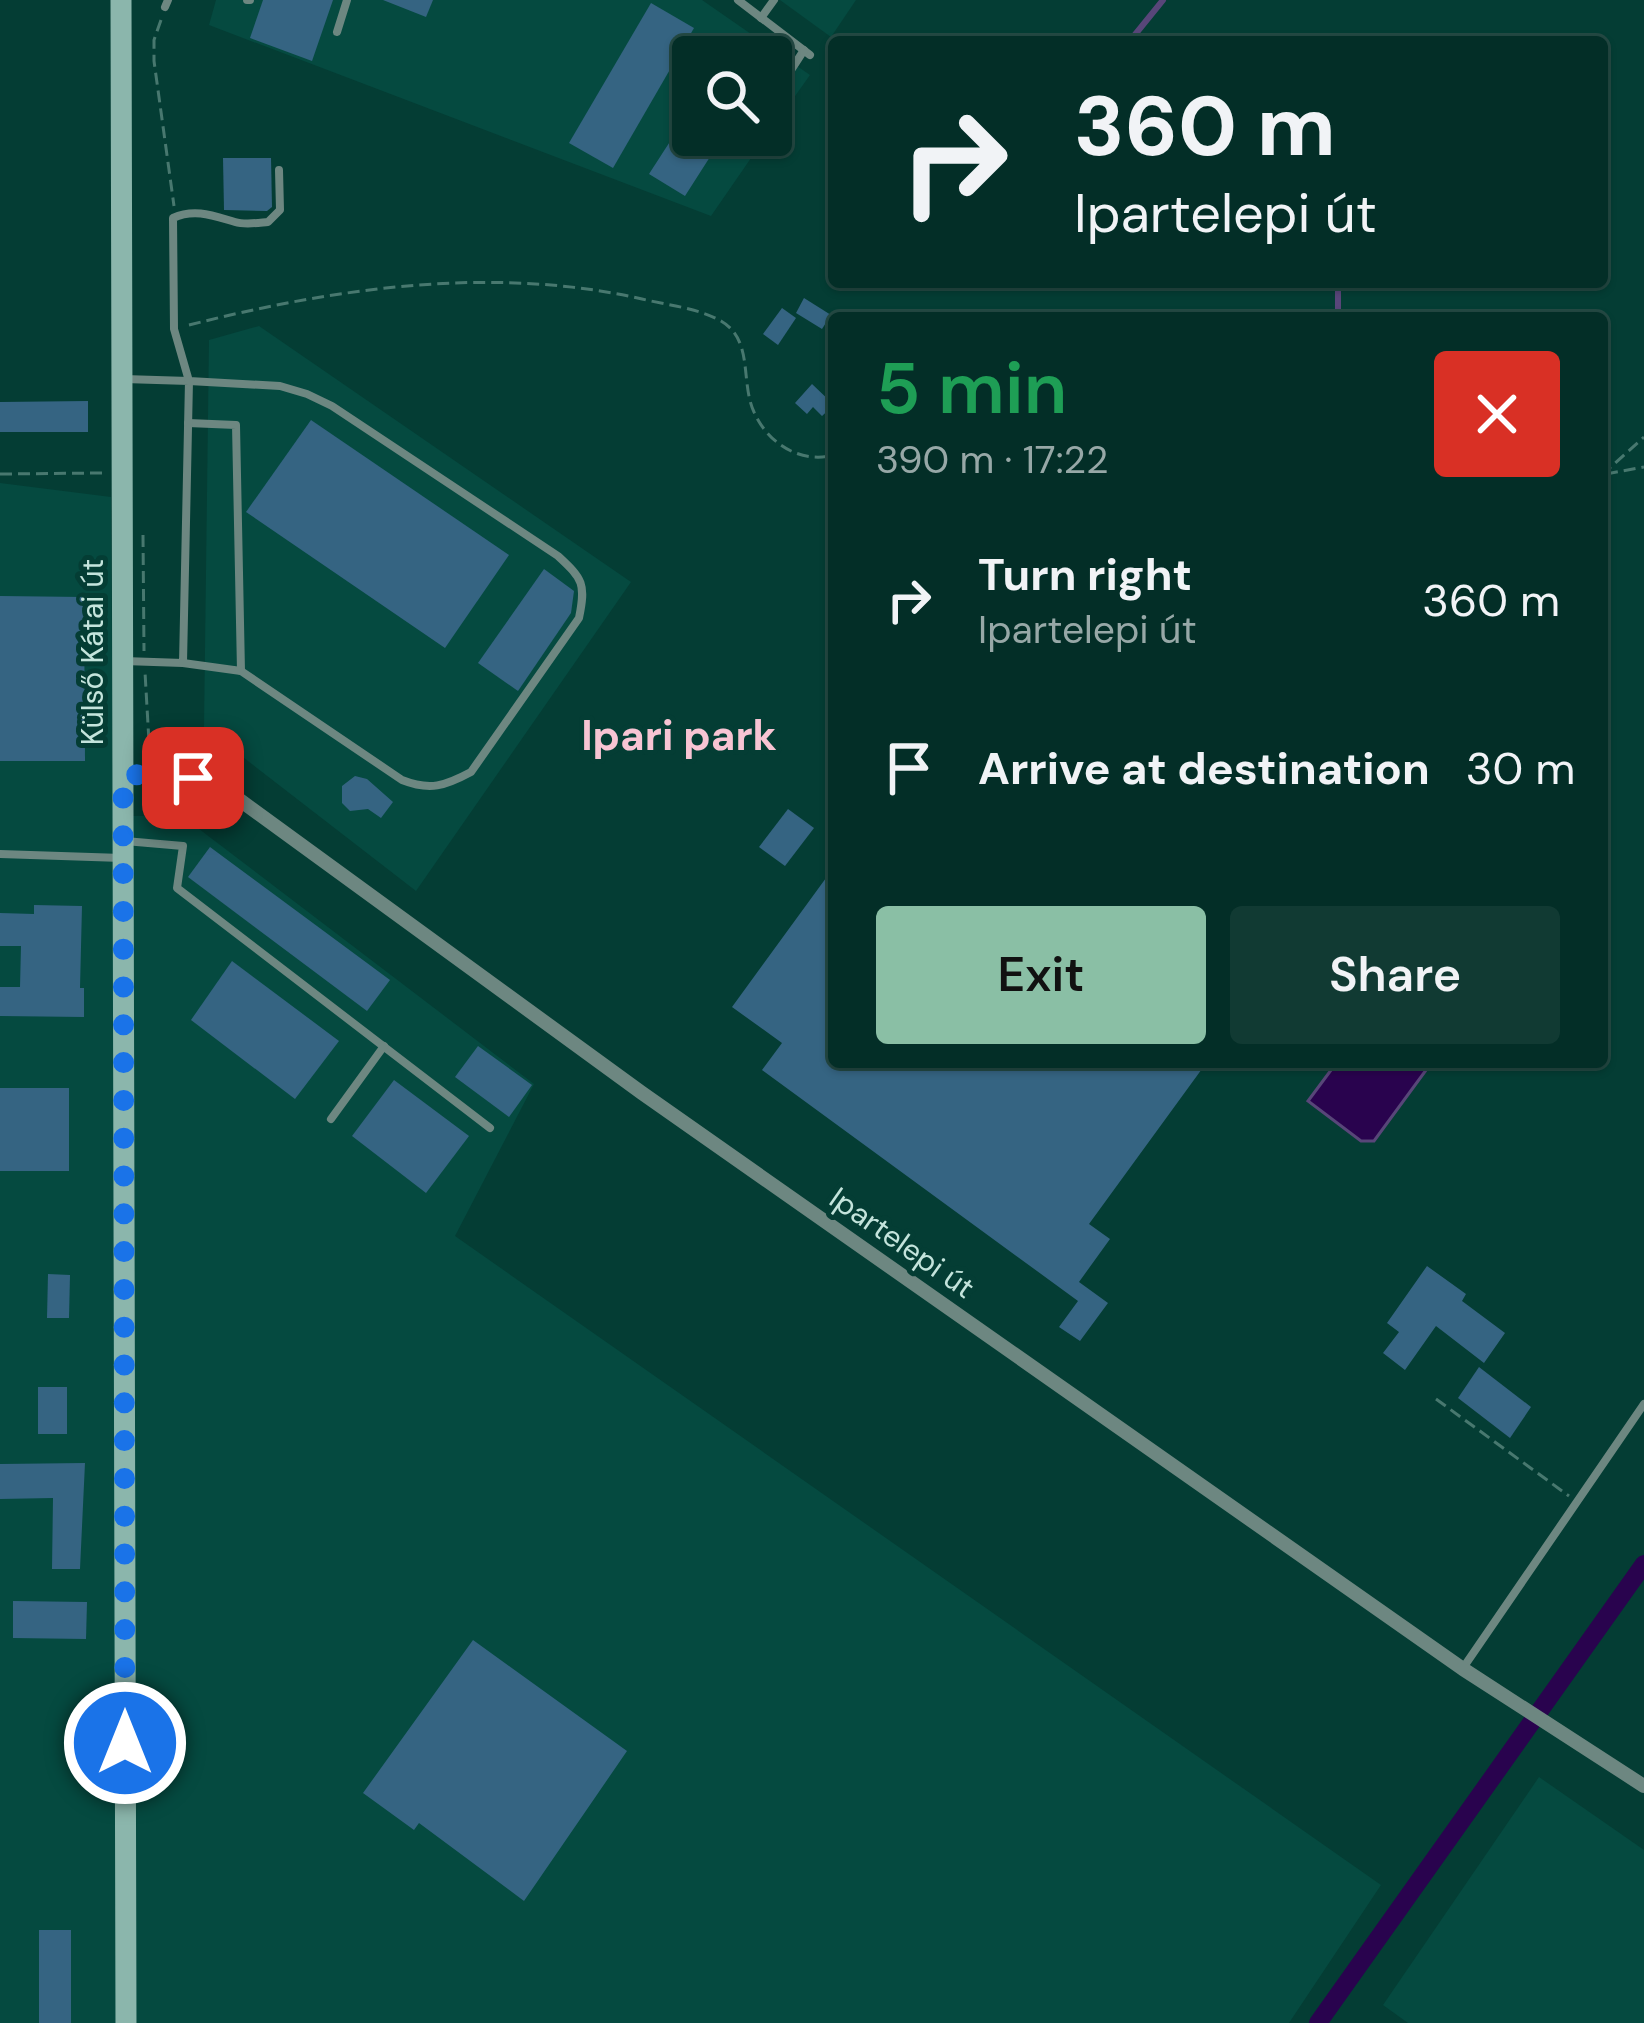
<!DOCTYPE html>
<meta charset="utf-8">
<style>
:root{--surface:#032e27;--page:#113a33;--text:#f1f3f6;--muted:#97a8a7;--line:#244a44;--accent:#8abfa5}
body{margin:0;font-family:"DM Sans",sans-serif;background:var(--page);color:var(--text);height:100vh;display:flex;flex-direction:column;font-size:45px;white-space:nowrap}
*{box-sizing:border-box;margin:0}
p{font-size:39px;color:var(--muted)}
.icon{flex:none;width:66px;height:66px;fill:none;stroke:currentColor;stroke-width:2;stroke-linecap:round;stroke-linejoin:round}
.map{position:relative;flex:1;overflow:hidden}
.panel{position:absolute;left:828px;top:312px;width:780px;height:756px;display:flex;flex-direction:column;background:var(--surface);border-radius:12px;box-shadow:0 3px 9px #0004,0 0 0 3px var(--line)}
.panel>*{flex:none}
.top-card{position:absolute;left:828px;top:36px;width:780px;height:252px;border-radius:12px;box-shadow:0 3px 9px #0004,0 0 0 3px var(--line);background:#032e27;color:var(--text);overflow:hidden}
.buttons{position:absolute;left:672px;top:36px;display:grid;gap:24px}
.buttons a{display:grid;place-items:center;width:120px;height:120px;border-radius:12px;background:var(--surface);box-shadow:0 3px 9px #0004,0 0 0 3px var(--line);font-size:60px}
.pin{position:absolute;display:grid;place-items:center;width:102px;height:102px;color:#fff;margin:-51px;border-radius:24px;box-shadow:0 6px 18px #0006}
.me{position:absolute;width:132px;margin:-66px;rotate:0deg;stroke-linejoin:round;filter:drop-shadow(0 0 9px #0008)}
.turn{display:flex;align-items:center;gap:42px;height:252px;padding:0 48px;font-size:54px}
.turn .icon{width:156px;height:156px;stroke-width:2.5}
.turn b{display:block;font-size:84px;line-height:102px}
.round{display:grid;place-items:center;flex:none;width:126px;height:126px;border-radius:12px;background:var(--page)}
.head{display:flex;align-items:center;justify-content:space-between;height:204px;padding:0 48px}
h1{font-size:72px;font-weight:600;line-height:90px;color:#1e9e55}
.primary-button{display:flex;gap:24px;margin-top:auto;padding:24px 48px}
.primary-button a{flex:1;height:138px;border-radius:12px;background:var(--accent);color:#111;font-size:48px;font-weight:600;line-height:138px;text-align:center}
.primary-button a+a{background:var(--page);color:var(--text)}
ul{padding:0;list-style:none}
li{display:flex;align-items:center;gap:36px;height:168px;padding:0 48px}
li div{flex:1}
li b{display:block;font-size:45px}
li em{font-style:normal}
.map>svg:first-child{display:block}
.built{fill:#054a40}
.water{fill:#29034e;stroke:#584679;stroke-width:3}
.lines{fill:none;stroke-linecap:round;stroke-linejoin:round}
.stream{stroke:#584679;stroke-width:6}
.canal{stroke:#29034e;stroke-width:18}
.building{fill:#356482}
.path{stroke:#48786f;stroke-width:3;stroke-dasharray:12 6;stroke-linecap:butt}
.service{stroke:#6d8781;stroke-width:8}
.minor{stroke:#6d8781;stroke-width:14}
.secondary{stroke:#8bb6ac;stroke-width:21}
.route{stroke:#1a73e8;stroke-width:21;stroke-dasharray:0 37.8}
.labels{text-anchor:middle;stroke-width:10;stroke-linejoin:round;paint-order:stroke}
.street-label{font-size:30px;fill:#c4e4dc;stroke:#043d34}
.district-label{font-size:42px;font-weight:bold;fill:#f7c4d3;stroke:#043d34}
</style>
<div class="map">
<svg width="1644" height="2023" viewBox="0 0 1644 2023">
<rect width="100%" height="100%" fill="#043d34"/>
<g class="built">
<path d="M 216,0 L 702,0 L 810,75 L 771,130 L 771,57 L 693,57 L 693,135 L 767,135 L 711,216 L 209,25 Z"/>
<path d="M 780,0 L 856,0 L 831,37 Z"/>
<path d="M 259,326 L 631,582 L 416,891 L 204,727 L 209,340 Z"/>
<path d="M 0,483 L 111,497 L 113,816 L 182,816 L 534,1084 L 455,1236 L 1381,1885 L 1289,2023 L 0,2023 Z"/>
<path d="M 1539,1777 L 1644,1850 L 1644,2023 L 1408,2023 L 1383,2005 Z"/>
</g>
<path class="water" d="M 1337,1062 L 1432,1062 L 1374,1141 L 1361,1141 L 1308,1101 Z"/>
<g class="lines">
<g class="stream">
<path d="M 1129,42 L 1163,0"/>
<path d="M 1334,282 L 1338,286 L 1338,318"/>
</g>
<path class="canal" d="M 1318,2023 L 1644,1564"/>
</g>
<g class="building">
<path d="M 263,0 L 333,0 L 312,61 L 250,38 Z"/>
<path d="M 383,0 L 433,0 L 426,17 Z"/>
<path d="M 651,3 L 694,28 L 613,168 L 569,143 Z"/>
<path d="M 693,106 L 693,135 L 724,135 L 685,196 L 649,174 Z"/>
<path d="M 223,158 L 271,158 L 272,207 L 267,211 L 224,210 Z"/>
<path d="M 804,298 L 831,315 L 822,329 L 796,313 Z"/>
<path d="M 782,308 L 796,318 L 778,345 L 763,334 Z"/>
<path d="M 812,384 L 834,405 L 822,416 L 813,407 L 807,414 L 795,403 Z"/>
<path d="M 88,401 L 88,432 L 0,432 L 0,402 Z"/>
<path d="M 311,420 L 509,555 L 445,648 L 246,512 Z"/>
<path d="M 544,569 L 574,591 L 571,613 L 518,691 L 478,663 Z"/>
<path d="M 0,596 L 84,597 L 85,761 L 0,761 Z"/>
<path d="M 355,776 L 367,779 L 393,802 L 381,818 L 368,809 L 350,811 L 342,803 L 342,786 Z"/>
<path d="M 788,809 L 814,828 L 785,866 L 759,847 Z"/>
<path d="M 210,847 L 390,980 L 367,1011 L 188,877 Z"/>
<path d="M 834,867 L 834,1062 L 1207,1062 L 1089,1224 L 1110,1239 L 1079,1282 L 1108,1303 L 1080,1341 L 1059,1327 L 1078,1301 L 762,1070 L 782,1043 L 732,1007 Z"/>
<path d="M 34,905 L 82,906 L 80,988 L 84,988 L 84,1017 L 0,1016 L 0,987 L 20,987 L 21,946 L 0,946 L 0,913 L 34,914 Z"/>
<path d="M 232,961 L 339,1041 L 295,1099 L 191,1020 Z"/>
<path d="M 478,1046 L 532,1085 L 509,1117 L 455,1077 Z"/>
<path d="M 394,1080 L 469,1136 L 426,1193 L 352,1136 Z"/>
<rect x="0" y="1088" width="69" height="83"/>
<path d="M 1427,1266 L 1466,1294 L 1462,1301 L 1505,1333 L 1484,1363 L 1436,1326 L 1405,1370 L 1383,1353 L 1399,1332 L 1387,1323 Z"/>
<path d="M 48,1274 L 70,1275 L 69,1318 L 47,1318 Z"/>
<path d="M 1479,1367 L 1531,1407 L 1510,1438 L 1458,1398 Z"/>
<rect x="38" y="1387" width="29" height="47"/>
<path d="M 85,1463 L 80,1569 L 52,1569 L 53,1498 L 0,1499 L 0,1464 Z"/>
<path d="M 13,1601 L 87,1602 L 86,1639 L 13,1638 Z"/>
<path d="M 473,1640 L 627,1751 L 524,1901 L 419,1823 L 414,1830 L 363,1793 Z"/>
<rect x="39" y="1930" width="32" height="93"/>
</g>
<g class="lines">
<g class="path">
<path d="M 161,20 L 154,40 L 154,61 L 174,206"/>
<path d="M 189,325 C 335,288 493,265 642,299 C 667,305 698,308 721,321 C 754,340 740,382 754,412 C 768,444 801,464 834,455"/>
<path d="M 0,474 L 102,473"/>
<path d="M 1606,474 L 1644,467"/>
<path d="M 1602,475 L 1644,437"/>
<path d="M 143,535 L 144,651"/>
<path d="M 145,758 L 149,742 L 145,672"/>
<path d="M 1436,1399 L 1569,1496"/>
</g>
<g class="service">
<path d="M 247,0 L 250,0"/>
<path d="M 738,0 L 810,55"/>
<path d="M 165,7 L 168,0"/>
<path d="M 761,18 L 774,0"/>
<path d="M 337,32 L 347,0"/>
<path d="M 771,101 L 804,50"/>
<path d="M 188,423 L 236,425 L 241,671"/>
<path d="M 124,661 L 183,663 L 189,381 L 124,379"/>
<path d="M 183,663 L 241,671 L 402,780 C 430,791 445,786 471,772 L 579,618 C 586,584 583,579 558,556 L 332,406 L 307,394 L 280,386 L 189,381 L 174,329 L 173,218 C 195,208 214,216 235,222 C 245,225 257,223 268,222 L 280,210 L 279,170"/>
<path d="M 125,841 L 183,846 L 177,888 L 490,1128"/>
<path d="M 0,854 L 122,858"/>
<path d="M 331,1119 L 384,1046"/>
<path d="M 1463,1668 L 1644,1404"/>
</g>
<path class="minor" d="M 123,774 C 166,774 200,776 237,798 L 642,1093 L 1463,1669 L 1644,1786"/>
<path class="secondary" d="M 121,0 L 126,2023"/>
</g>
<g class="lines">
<path class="route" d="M 125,1743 L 123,774 L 193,778"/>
</g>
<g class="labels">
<g class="street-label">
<text transform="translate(93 652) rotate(-90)" y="10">Külső Kátai út</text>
<text transform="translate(902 1243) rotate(35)" y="10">Ipartelepi út</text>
</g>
<g class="district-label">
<text x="679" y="750">Ipari park</text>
</g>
</g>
</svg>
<div class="buttons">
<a><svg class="icon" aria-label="search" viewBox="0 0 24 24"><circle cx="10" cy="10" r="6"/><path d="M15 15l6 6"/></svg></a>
</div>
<div class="pin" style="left:193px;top:778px;background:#d93025"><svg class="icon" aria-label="arrive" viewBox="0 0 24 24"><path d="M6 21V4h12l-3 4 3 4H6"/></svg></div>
<svg class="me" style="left:125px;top:1743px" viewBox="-20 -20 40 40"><circle r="17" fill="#1a73e8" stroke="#fff" stroke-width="3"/><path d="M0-11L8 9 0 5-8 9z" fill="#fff"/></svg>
<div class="top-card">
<div class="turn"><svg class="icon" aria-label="right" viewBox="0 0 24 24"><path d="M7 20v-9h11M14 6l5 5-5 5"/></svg><div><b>360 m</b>Ipartelepi út</div></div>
</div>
<section class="panel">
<div class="head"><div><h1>5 min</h1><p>390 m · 17:22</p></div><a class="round" style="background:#d93025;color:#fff"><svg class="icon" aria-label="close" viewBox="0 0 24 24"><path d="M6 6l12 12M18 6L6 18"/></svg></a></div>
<ul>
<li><svg class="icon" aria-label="right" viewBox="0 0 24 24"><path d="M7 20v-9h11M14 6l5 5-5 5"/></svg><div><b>Turn right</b><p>Ipartelepi út</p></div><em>360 m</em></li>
<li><svg class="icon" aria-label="arrive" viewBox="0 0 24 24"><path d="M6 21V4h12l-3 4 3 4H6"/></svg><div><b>Arrive at destination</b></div><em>30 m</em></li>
</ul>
<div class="primary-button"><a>Exit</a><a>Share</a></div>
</section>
</div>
